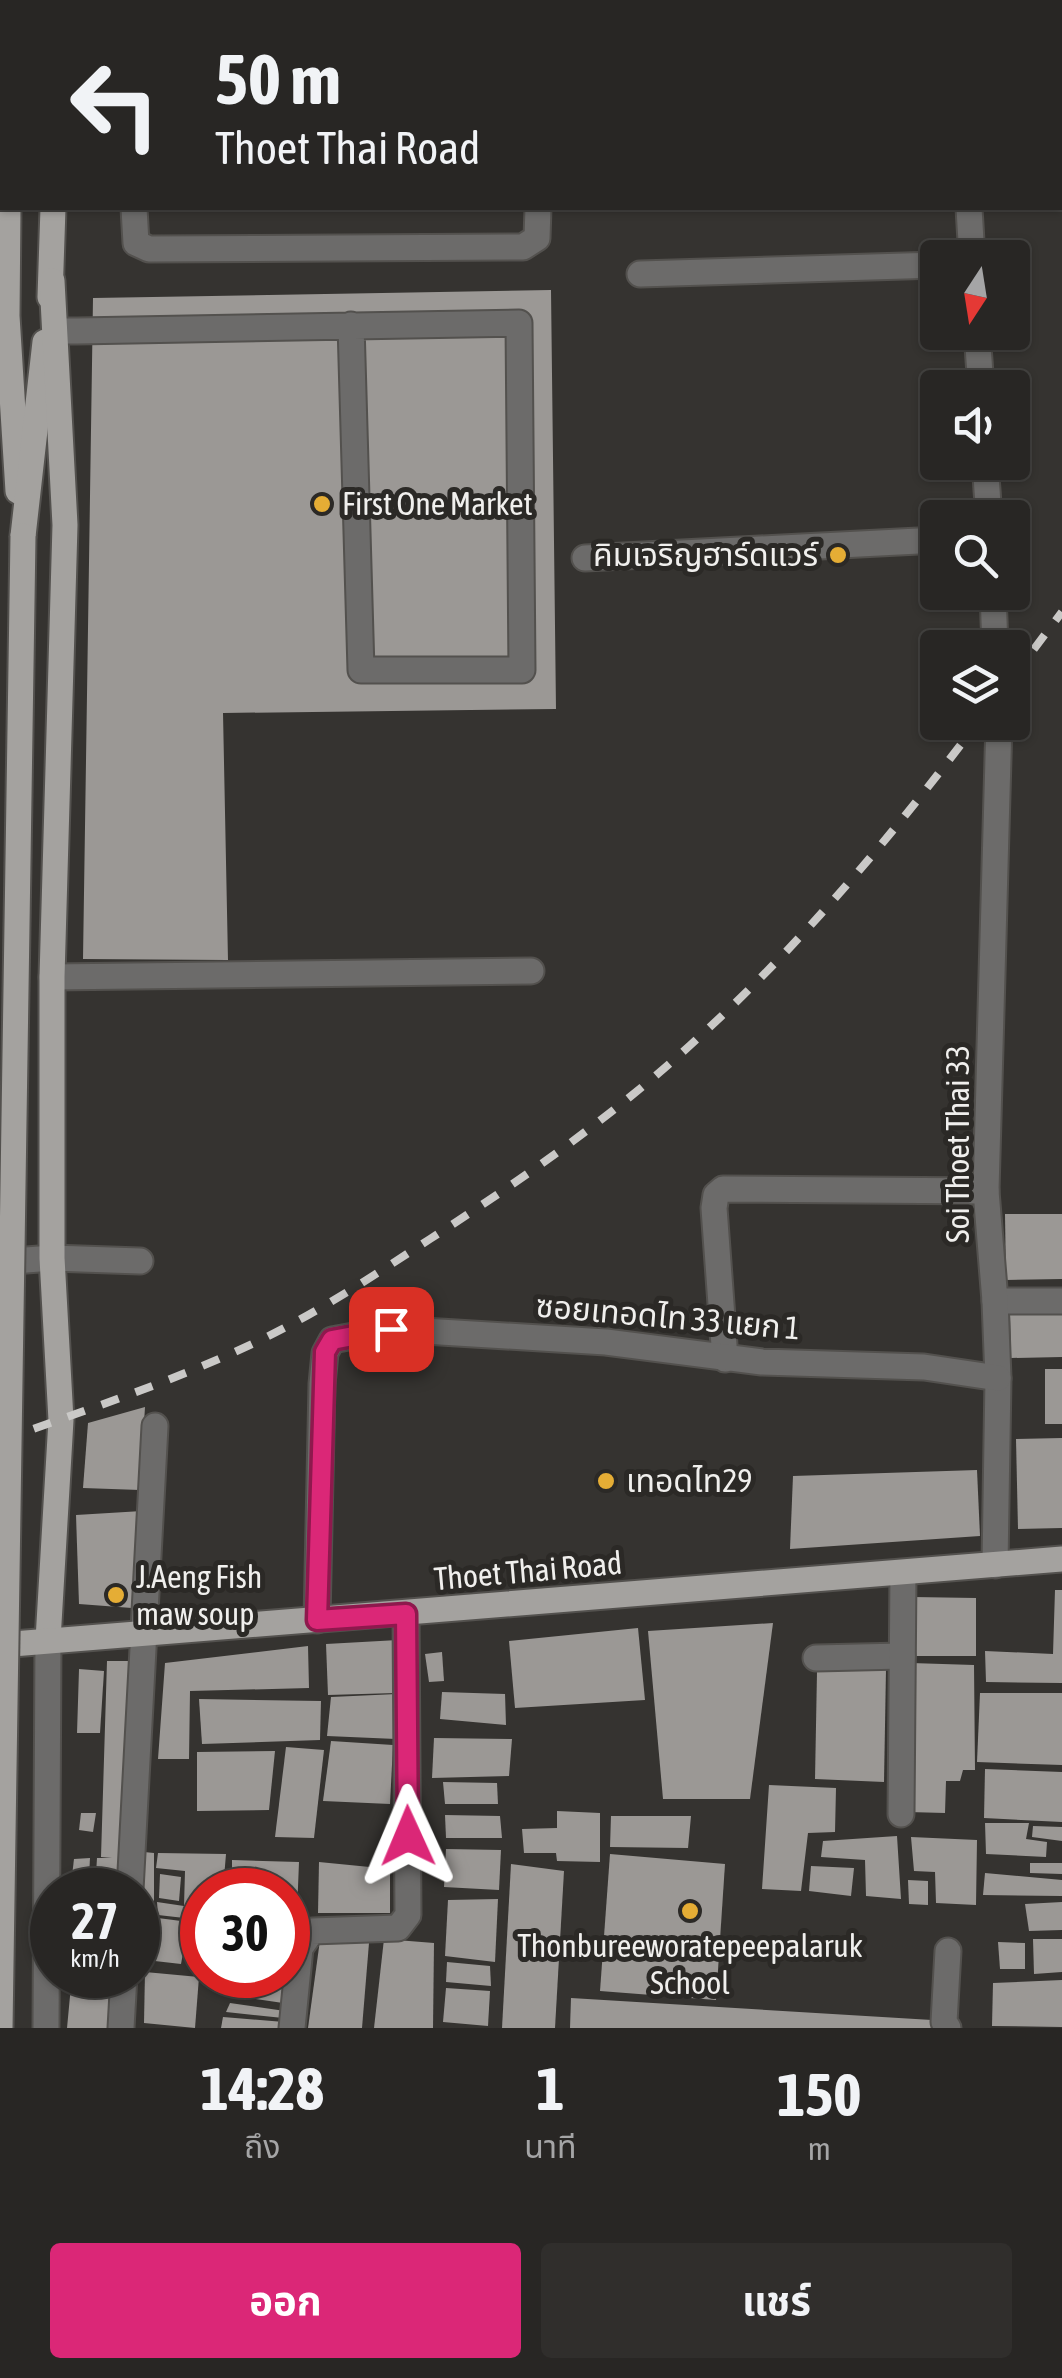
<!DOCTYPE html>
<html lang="th">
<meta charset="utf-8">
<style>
:root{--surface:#282624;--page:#302e2c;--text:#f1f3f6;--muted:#a5a5a6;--line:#444341;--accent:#db2777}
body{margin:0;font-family:"Asap Condensed","Noto Sans Thai",sans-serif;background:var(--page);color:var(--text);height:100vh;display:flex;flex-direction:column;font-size:38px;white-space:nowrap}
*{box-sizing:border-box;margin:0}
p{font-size:32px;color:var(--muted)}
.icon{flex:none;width:55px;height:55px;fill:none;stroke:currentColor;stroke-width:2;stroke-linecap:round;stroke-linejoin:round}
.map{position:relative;height:2028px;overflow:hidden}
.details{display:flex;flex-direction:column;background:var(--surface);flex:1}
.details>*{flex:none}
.banner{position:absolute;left:0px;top:0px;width:1062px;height:210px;box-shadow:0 2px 8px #0004,0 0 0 2px var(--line);background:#282624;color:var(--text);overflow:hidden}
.needle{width:65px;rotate:192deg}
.controls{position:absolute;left:920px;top:240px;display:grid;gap:20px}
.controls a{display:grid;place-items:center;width:110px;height:110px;border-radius:10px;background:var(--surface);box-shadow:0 2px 8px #0004,0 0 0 2px var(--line);font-size:50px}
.speed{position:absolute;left:30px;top:1868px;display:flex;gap:20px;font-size:50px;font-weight:700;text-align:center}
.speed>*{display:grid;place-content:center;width:130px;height:130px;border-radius:50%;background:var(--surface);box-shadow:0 2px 8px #0004,0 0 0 2px var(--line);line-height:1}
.speed small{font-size:25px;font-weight:400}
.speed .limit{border:15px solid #d22;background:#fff;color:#111}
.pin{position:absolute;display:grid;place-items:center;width:85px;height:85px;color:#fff;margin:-42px;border-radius:20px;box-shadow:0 5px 15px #0006}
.me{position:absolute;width:110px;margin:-55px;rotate:359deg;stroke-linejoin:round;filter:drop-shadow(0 0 8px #0008)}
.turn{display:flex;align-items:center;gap:35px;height:210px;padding:0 50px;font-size:45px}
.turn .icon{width:130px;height:130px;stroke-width:2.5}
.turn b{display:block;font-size:70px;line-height:85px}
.eta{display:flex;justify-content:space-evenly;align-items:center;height:170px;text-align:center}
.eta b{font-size:60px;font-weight:700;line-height:70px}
.primary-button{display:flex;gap:20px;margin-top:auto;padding:20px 50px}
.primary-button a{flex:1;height:115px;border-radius:10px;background:var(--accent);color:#fff;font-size:40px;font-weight:700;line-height:115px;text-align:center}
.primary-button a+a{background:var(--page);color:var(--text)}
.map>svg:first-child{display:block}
.building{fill:#9b9895}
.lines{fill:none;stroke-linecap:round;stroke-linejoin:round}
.minor-casing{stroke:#53514e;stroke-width:29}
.major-casing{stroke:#53514e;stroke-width:29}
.minor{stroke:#6c6b6a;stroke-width:25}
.major{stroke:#a4a29f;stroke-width:25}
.rail{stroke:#cac9c7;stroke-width:8;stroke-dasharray:18 18;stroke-linecap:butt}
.major-bridge-casing{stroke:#53514e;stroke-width:29;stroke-linecap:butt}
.major-bridge{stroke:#a4a29f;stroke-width:25}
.route-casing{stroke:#8e194d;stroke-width:25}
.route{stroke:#db2777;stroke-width:18}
.poi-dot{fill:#e5ad35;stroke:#2b2926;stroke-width:4}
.labels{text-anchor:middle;stroke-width:10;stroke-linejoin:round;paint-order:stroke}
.poi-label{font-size:32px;fill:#f0efed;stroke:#2b2926;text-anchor:start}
.street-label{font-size:32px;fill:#f0efed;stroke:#2b2926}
</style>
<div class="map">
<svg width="1062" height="2028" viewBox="0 0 1062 2028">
<rect width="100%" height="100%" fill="#353330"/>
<g class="building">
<path d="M 551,290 L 556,709 L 223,713 L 228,960 L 83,959 L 93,298 Z"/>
<path d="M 1005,1214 L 1062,1214 L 1062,1279 L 1006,1280 Z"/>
<path d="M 1010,1313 L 1062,1313 L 1062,1357 L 1011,1358 Z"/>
<rect x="1045" y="1369" width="17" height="55"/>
<path d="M 145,1407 L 140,1490 L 83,1488 L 88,1423 Z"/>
<path d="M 1062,1438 L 1062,1528 L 1018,1529 L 1016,1439 Z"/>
<path d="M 977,1470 L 980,1536 L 790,1549 L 793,1476 Z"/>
<path d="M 142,1511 L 145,1609 L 79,1604 L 76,1515 Z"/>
<path d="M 1055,1590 L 1062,1590 L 1062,1683 L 986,1682 L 985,1651 L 1053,1654 Z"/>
<path d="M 913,1597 L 976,1598 L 976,1656 L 914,1656 Z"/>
<path d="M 773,1623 L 750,1799 L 663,1799 L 648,1631 Z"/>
<path d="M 638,1628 L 645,1700 L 515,1708 L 509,1641 Z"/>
<path d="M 398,1640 L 396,1693 L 328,1695 L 326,1644 Z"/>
<path d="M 308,1646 L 309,1688 L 190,1691 L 189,1759 L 158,1759 L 165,1663 Z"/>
<path d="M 442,1652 L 444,1681 L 429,1682 L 425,1654 Z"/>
<path d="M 107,1661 L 132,1661 L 122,1890 L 95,1890 L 97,1858 L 112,1858 L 101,1857 Z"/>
<path d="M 911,1663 L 974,1665 L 975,1770 L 963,1770 L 960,1781 L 946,1781 L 945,1813 L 908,1812 Z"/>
<path d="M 79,1669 L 104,1671 L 100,1733 L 77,1733 Z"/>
<path d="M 886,1669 L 884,1782 L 815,1779 L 817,1672 Z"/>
<path d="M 442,1692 L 505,1694 L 506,1725 L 440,1719 Z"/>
<path d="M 980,1693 L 1062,1693 L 1062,1765 L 977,1762 Z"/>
<path d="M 397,1694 L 396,1739 L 327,1736 L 331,1697 Z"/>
<path d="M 199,1699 L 321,1701 L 320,1740 L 202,1744 Z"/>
<path d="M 434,1738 L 512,1739 L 509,1776 L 432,1778 Z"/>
<path d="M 331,1741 L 393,1745 L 390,1804 L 323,1801 Z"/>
<path d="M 286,1747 L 324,1750 L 314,1838 L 275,1837 Z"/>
<path d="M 275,1751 L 269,1810 L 197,1811 L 197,1752 Z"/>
<path d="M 985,1769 L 1062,1772 L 1062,1822 L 984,1818 Z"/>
<path d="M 443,1782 L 497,1783 L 498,1804 L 445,1804 Z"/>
<path d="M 769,1785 L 836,1788 L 835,1832 L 808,1833 L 801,1891 L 762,1889 Z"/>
<path d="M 557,1811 L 600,1813 L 600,1862 L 557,1861 L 556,1853 L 524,1853 L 522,1829 L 557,1828 Z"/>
<path d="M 81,1813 L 96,1813 L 93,1832 L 79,1830 Z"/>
<path d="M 445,1815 L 500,1816 L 502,1838 L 446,1838 Z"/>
<path d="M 611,1816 L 691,1816 L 688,1848 L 610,1847 Z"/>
<path d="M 985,1823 L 1029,1823 L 1026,1839 L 1047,1842 L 1046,1857 L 986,1854 Z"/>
<path d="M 1033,1826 L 1062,1827 L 1062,1841 L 1032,1837 Z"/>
<path d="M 897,1836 L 901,1899 L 866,1896 L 865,1860 L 821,1857 L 823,1841 Z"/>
<path d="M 911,1837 L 977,1840 L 976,1905 L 936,1903 L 935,1872 L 914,1871 Z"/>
<path d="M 446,1849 L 501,1850 L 499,1890 L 444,1887 Z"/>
<path d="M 144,1852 L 154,1853 L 154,1913 L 144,1912 Z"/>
<path d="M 158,1853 L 226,1854 L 223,1890 L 202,1890 L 202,1920 L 158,1915 L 157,1902 L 184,1906 L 185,1871 L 156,1868 Z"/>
<path d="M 610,1854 L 725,1864 L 716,2000 L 600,1991 Z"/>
<path d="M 90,1858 L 89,1876 L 72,1876 L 74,1859 Z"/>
<path d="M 232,1860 L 299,1862 L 297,1912 L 288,1910 L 288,1890 L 250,1890 L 250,1877 L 232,1878 Z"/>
<path d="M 319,1862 L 390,1869 L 390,1913 L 318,1913 Z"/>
<path d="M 1030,1863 L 1062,1863 L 1062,1874 L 1030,1873 Z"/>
<path d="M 511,1864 L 564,1871 L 555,2028 L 502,2028 Z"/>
<path d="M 811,1866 L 854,1868 L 851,1896 L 809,1891 Z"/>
<path d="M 985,1873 L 1062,1880 L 1062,1896 L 983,1895 Z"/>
<path d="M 160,1874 L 181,1877 L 179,1901 L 159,1898 Z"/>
<path d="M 908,1880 L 928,1881 L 928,1905 L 909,1904 Z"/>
<path d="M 498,1899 L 495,1962 L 445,1956 L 448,1900 Z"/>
<path d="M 1062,1902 L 1062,1930 L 1029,1931 L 1025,1904 Z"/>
<path d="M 150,1917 L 189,1922 L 181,1964 L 146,1960 Z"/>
<path d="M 193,1921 L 199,1923 L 195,1965 L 187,1964 Z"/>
<path d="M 384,1939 L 434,1943 L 433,2028 L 374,2028 Z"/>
<path d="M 1033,1939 L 1062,1939 L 1062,1972 L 1034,1974 Z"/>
<path d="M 320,1940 L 369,1943 L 362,2028 L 308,2028 Z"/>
<path d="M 998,1942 L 1025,1943 L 1025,1969 L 1000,1969 Z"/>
<path d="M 447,1962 L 490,1966 L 491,1986 L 446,1982 Z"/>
<path d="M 145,1972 L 199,1977 L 195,2028 L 144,2023 Z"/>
<path d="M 72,1975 L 118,1975 L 116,2028 L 67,2028 Z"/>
<path d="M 231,1975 L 287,1975 L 283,2003 L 228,1995 Z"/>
<path d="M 1062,1980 L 1062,2027 L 992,2026 L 993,1983 Z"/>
<path d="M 446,1988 L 490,1991 L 488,2026 L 443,2022 Z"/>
<path d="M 571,1998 L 932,2020 L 932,2028 L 570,2028 Z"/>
<path d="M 230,2003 L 285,2011 L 283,2018 L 226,2012 Z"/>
<path d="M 223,2017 L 284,2022 L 283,2028 L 221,2028 Z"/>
</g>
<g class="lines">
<g class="minor-casing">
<g id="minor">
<path d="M 347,0 L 347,2"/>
<path d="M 538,0 L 538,2"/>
<path d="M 962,0 L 962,2"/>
<path d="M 134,208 L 136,243 L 149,249 L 523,247 L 537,238 L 538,208"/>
<path d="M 969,208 L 972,258"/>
<path d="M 640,274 L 938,265"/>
<path d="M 56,331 L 77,331 L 519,323 L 522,670 L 361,670 L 351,325"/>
<path d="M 977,332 L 981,388"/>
<path d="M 985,462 L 989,518"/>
<path d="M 585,558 L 938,540"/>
<path d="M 993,592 L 995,648"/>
<path d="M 52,977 L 531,971"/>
<path d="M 0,1262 L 52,1258 L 140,1261"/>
<path d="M 995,1301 L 1062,1301"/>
<path d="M 725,1359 L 714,1208 L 716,1195 L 723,1189 L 986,1191"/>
<path d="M 995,1565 L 998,1378 L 995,1301 L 986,1191 L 999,722"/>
<path d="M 317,1620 L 322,1384 L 325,1353 L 332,1340 L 391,1329 L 606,1342 L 762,1362 L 924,1367 L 998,1378"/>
<path d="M 816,1658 L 902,1656"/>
<path d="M 901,1814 L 903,1573"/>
<path d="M 130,1890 L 155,1426"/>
<path d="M 46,2028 L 48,1640"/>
<path d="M 121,2028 L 124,1975"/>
<path d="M 292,2028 L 300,1948 L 312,1931 L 398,1928 L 408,1915 L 406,1614"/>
<path d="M 948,2028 L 944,2022 L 948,1951"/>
</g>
</g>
<g class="major-casing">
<g id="major">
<path d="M 12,2 L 12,0"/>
<path d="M 54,2 L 54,0"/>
<path d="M 8,208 L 7,316 L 18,491"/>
<path d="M 50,297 L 53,208"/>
<path d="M 23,536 L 45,342"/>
<path d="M 48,1640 L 61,1420 L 52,1258 L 52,977 L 65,525 L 52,281"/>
<path d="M 0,1645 L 1062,1559"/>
</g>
</g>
<use href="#minor" class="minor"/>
<use href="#major" class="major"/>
<g class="rail">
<path d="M 1012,678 L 1062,612"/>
<path d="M 0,1441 C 85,1410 172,1382 254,1343 C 316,1314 373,1276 430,1239 C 523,1179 616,1114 697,1039 C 801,944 893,835 978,722"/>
</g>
<g class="major-bridge-casing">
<path id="major-bridge" d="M 0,2028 L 23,536"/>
</g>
<use href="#major-bridge" class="major-bridge"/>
</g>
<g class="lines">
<g class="route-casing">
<path id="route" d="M 391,1329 L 332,1340 L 325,1352 L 317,1620 L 406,1614 L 408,1836"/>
</g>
<use href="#route" class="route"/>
</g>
<g class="poi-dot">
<circle cx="322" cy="504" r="10"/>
<circle cx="838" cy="555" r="10"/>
<circle cx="606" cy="1481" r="10"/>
<circle cx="116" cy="1595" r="10"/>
<circle cx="690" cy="1911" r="10"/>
</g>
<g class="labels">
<g class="poi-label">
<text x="342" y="515">First One Market</text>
<text x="818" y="566" text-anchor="end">คิมเจริญฮาร์ดแวร์</text>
<text x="626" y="1492">เทอดไท29</text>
<text x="136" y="1588">J.Aeng Fish<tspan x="136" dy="37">maw soup</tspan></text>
<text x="690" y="1957" text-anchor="middle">Thonbureeworatepeepalaruk<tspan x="690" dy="37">School</tspan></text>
</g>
<g class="street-label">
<text transform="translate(958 1144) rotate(-90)" y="11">Soi Thoet Thai 33</text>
<text transform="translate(668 1317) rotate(5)" y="11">ซอยเทอดไท 33 แยก 1</text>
<text transform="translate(528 1571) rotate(-5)" y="11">Thoet Thai Road</text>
</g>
</g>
</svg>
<div class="controls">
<a><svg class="needle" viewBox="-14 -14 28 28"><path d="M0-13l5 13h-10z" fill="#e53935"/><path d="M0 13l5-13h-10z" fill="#a5a5a6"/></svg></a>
<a><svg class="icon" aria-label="sound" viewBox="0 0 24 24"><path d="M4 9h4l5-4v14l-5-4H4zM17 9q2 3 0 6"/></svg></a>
<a><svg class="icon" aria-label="search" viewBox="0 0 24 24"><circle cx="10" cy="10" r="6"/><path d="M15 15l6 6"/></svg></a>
<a><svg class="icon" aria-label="layers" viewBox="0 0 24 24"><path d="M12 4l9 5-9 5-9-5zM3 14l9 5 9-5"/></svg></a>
</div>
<div class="speed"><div>27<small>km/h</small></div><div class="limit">30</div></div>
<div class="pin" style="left:391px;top:1329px;background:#d93025"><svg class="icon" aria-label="arrive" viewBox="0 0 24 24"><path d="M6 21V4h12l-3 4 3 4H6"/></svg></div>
<svg class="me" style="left:408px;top:1836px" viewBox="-20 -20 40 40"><path d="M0-17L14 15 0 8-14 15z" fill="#db2777" stroke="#fff" stroke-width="4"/></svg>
<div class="banner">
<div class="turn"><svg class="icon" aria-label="left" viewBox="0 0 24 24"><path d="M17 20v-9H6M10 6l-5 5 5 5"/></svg><div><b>50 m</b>Thoet Thai Road</div></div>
</div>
</div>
<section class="details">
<div class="eta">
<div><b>14:28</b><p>ถึง</p></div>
<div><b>1</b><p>นาที</p></div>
<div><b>150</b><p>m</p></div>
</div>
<div class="primary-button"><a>ออก</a><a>แชร์</a></div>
</section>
